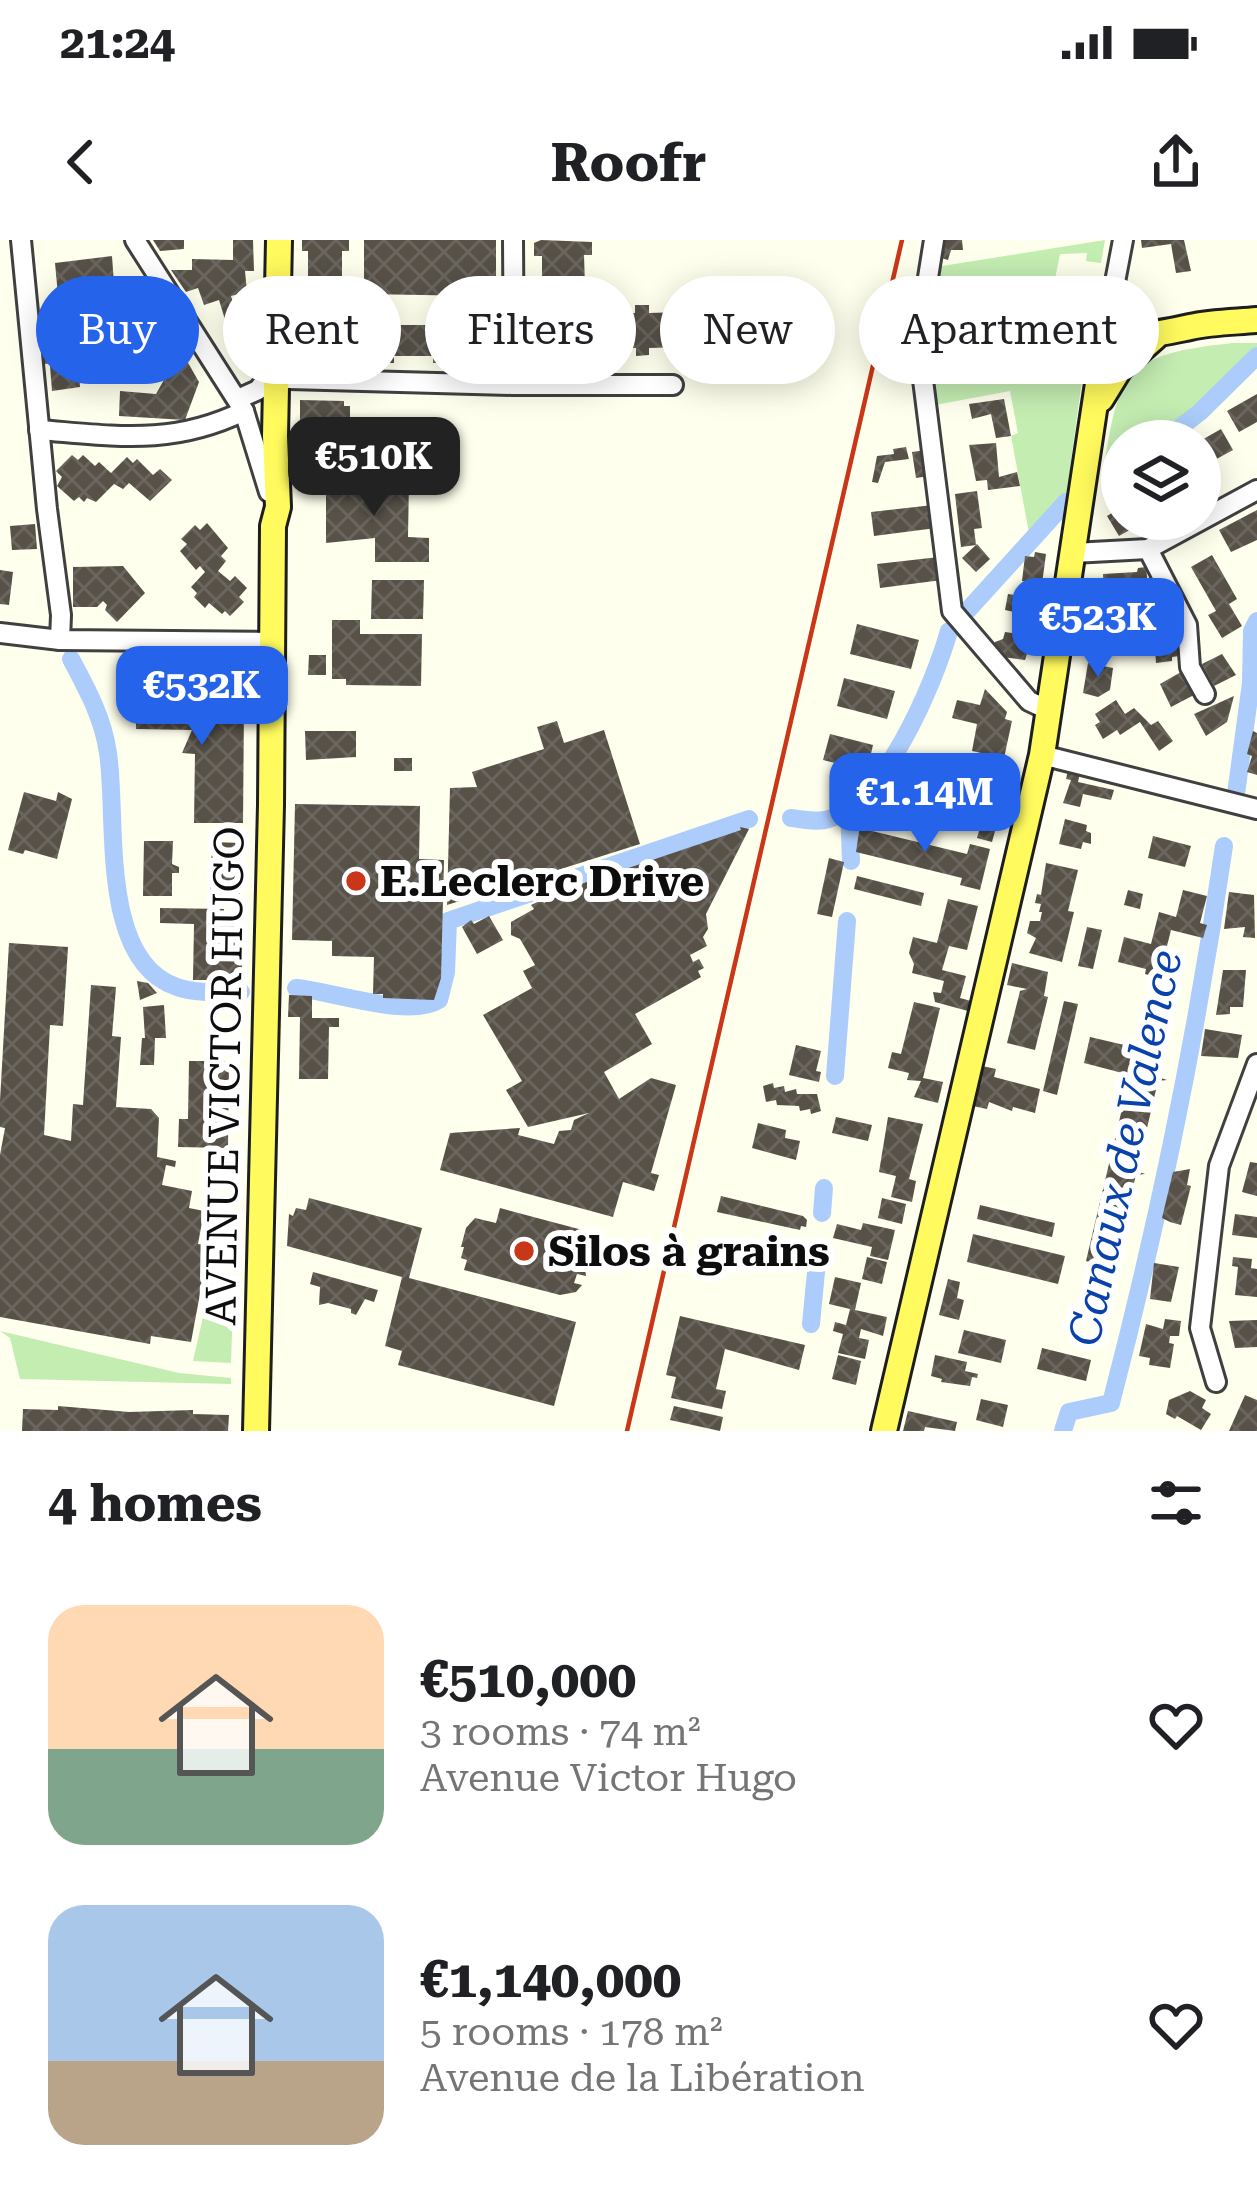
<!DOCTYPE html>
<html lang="en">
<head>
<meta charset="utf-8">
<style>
  :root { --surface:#fff; --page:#f6f6f6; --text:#202124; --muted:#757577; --accent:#2563eb }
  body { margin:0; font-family:"Roboto Serif",serif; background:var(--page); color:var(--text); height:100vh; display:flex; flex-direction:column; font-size:45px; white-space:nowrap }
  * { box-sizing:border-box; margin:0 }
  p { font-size:39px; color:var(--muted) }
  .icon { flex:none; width:66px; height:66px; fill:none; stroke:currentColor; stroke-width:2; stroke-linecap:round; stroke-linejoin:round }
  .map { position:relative; height:1191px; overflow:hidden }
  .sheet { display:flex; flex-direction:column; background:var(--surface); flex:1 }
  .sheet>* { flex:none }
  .guide { position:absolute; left:36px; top:36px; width:1185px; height:108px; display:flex; gap:24px }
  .controls { position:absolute; left:1101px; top:180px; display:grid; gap:24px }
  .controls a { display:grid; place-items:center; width:120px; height:120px; border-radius:50%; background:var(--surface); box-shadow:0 6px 30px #0003; font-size:60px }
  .price { position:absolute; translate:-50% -102px; padding:0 27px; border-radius:24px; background:var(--accent); color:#fff; font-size:39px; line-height:78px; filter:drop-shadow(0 3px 6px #0008) }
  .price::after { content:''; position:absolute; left:50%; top:72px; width:36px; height:27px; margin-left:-18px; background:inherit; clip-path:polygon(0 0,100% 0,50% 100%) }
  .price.current { background:#222; color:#fff }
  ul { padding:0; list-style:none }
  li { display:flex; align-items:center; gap:36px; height:300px; padding:0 48px }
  li span { display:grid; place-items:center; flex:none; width:336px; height:240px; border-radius:36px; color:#555 }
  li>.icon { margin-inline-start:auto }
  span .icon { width:144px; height:144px; fill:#fffc; stroke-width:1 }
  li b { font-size:51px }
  h2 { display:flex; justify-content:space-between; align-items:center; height:144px; padding:0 48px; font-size:51px }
  .chip { padding:0 42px; border-radius:54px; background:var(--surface); box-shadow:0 6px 30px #0003; font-size:42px; line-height:108px }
  .chip.current { background:var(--accent); color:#fff }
  .status { display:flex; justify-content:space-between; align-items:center; height:84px; padding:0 60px; background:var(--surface); direction:ltr }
  .status svg { height:33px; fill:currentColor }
  header { display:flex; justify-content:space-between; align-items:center; height:156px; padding:0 48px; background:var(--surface); font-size:54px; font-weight:700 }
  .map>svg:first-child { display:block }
  .grass { fill:#c4edb2 }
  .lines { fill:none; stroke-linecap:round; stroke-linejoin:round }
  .canal { stroke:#accdfc; stroke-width:18 }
  .building { fill:url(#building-cross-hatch) }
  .minor-casing { stroke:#404040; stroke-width:24 }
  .major-casing { stroke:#1e1e1e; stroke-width:30 }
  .minor { stroke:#fff; stroke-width:18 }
  .major { stroke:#fffa5d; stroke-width:24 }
  .rail { stroke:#ca3618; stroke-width:4.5 }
  .poi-dot { fill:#ca3618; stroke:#fff; stroke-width:4.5 }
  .labels { text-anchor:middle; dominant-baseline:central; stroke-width:12; stroke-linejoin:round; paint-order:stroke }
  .poi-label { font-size:42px; font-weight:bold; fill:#0d0d0d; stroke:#fff; text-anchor:start }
  .street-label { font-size:42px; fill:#0d0d0d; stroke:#fff }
  .water-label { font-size:45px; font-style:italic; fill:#0a42ab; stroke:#fff }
</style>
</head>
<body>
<div class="status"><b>21:24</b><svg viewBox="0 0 49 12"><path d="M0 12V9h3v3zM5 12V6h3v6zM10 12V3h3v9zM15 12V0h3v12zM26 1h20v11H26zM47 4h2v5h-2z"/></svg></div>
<header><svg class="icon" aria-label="back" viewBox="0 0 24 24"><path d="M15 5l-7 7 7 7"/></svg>Roofr<svg class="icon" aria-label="share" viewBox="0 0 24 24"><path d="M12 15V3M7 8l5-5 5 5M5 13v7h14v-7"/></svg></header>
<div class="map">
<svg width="1257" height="1191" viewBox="0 0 1257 1191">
  <defs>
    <pattern id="building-cross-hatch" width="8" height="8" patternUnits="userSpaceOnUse" patternTransform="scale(3)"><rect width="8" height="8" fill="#575148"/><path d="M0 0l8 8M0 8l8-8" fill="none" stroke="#6a655e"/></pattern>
  </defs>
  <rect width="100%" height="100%" fill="#ffffed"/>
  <g class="grass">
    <path d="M1105,0l-4,23 -15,-2 1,-8 -27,1 -15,75 29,6 5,-23 12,1 -25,185 -37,35 -18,-97 7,-3 -8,-42 -80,15 -6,-51 12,-88z"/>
    <path d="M1233,103h24v13l-78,75 -16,10h-41v26l-20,13c17,-108 18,-125 131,-137z"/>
    <path d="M234,1035l-3,88 -38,-2 19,-83z"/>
    <path d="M0,1091l179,42 52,5v6l-211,-5 -10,-41z"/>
  </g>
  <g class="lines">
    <g class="canal">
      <path d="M1163,201l37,-29 57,-56"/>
      <path d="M1111,234l11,-7"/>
      <path d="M968,370l98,-108"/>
      <path d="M71,419c16,30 32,59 37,94 10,64 -10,208 69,234 20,7 43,5 64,5"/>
      <path d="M1236,554l15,-111 1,-52 5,-10"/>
      <path d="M849,568l2,53"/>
      <path d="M791,578c11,1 27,5 38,1 55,-17 105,-135 120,-188"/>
      <path d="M296,748c36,3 113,31 143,12l7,-28 2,-51 301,-102"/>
      <path d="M835,836l12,-155"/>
      <path d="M822,973l2,-25"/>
      <path d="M811,1084l5,-52"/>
      <path d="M1063,1191l6,-19 42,-9c48,-184 86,-369 113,-557"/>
    </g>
  </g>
  <g class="building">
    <path d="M153,0h31v9l-24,2z"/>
    <path d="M233,0h20l1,31h-9l2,21 -16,4 16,53 -6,5 -6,-2 -16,-52 -15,5 -6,-17 -12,4 -15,-22h21v-11l41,1z"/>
    <path d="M302,0h47v11h-7v37h7v13h-7l-1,24h39l1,-7h13v7h39v-7h14v7h30v-11h17l5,6 -1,36h-7v8l-14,-1 -1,-7h-29v7h-14v-7h-39v7h-14l1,-8 -37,1v7h-36l-1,-7h-6v-17h7v-38l-6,1v-14h6v-37h-6z"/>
    <path d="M364,0h132v45l-15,4 -1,7 -116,-2z"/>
    <path d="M541,0l51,2v13h-8l1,31h7l1,14h-8v32h8v14h-7v8l-43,1v-8h-8v-14h8l-1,-33h-7l-1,-13h8v-31h-8v-13z"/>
    <path d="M942,0h20l1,10h-12l-3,10 -10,-3z"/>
    <path d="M1141,0h43l7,31 -15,2 -5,-29 -29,4z"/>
    <path d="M112,16l3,42 -15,1 1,17 -41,1 -5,-54z"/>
    <path d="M635,65h14v8l33,-1v-7h13l1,7h7l1,35h-8v8h-14v-8l-33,1v7l-13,1v-8h-9l-1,-35h9z"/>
    <path d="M121,88l3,29 -80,7 -2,-27z"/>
    <path d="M183,114l16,28 -14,38 -66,-4 1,-25 36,3 9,-16 -6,-8z"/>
    <path d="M78,123l2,24 -28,4 -2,-25z"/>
    <path d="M1257,154v28l-18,10 -12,-21z"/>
    <path d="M1004,159l7,37 -15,2 -5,-24 -19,5 -3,-15z"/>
    <path d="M300,160l44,1v5h6v15h-20l-1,43h-29z"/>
    <path d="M1221,189l12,21 -33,18v-27z"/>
    <path d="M996,203l3,34 18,-5 3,14 -32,4 -1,-10 -11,1 -7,-36z"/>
    <path d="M906,207l3,12 -24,3 -7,21 -6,-1 5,-26 17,-2 -1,-5z"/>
    <path d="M926,210l3,26 -13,2 -4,-26z"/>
    <path d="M72,215l6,5 5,-5 12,11 4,-4 12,11 16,-16 6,6 4,-4 16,16 7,-6 12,11 -22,21 -21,-18 -6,6 -9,-5 -18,18 -9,-4 -3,4 -5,-5 -5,4 -17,-15 5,-9 -6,-6z"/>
    <path d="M326,241h83l-1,56 21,1v24h-54v-24l-49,5z"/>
    <path d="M977,251l5,37 -8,1 2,16 -15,2 -6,-53z"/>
    <path d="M933,265l3,23 -62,8 -3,-24z"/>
    <path d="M1122,267v12h27l-30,17 -12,-20z"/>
    <path d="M1257,270v30l-26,12 -12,-22z"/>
    <path d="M207,283l21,25 -7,8 5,5 -8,10 12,10 5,-5 12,12 -8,9 5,5 -14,14 -5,-5 -3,3 -13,-11 -4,5 -11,-11 3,-4 -6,-6 14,-15 -5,-6 -4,4 -16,-19 7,-7 -6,-5 14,-14 5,5z"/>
    <path d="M35,284l2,25 -25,1 -2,-24z"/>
    <path d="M977,304l13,15 -14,13 -14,-14z"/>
    <path d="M1035,312l11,2 -4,30 -20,-3 3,-25 9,1z"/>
    <path d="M1212,315l25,44 -8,5 13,22 -20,12 -14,-23 8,-4 -25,-44z"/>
    <path d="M939,317l3,23 -62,8 -3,-24z"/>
    <path d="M123,326l22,27 -28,29 -12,-12 2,-5 -4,-4 -6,6h-24v-40z"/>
    <path d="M1146,327l2,19 -8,1 2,15 20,-5 1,19 -7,1 1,15 20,-5 2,29 -7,1v4l-16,2 -1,-14 -28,2 -1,-17 14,-1 -1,-15 -27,2 -1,-16 14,-1 -2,-14 -19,2 -1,-17 34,-2 1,-4z"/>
    <path d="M0,330l13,2 -4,33 -9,-1z"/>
    <path d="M372,340h52l-1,39h-52z"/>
    <path d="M1008,354l27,4 -3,21 -19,-2 1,-5 -9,-2z"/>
    <path d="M332,380h28v14h62l-1,52 -75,-1v-6h-14z"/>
    <path d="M857,384l62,16 -8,29 -61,-15z"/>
    <path d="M1005,392l28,4 -8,24 -23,-3v-6l-8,-1 1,-8 8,-3z"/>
    <path d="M1222,414l14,21 -22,11 -12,-22z"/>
    <path d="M309,415h17v20h-18z"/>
    <path d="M1088,423l25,5 -3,22 -12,7 -15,-4z"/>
    <path d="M1181,432l13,23 -23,12 -11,-23z"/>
    <path d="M844,438l51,13 -8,28 -50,-13z"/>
    <path d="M196,448h16l2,6 -19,32h15l34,-21 -1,118h-49l1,-69 -13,-1 10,-23 -56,-1v-39z"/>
    <path d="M985,449l22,23 -2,7 7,2 -8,37 -32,-7 5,-27 -25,-6 5,-18 23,5z"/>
    <path d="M1234,456l-7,26 -21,14 -12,-22z"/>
    <path d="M1116,460l9,14 9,-6 17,17 7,-4 15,20 -14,10 -19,-29 -20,13 -3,-5 -14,9 -8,-14 5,-3 -5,-8z"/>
    <path d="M557,481l7,22 40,-13 36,114 -193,61 3,-117 27,-1 -5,-15 72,-23 -7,-22z"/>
    <path d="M305,491h51v26l-50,3z"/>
    <path d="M1253,491l4,2v42l-10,-3 5,-16 -5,-2z"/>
    <path d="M830,494l43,11 -6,26 -44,-11z"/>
    <rect x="394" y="518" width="18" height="13"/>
    <path d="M896,524l110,27 -14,51 -15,-4 2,-7 -22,-6 4,-17 -58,-14 -2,12 -9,-2 -2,5 -17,-6 9,-14 4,1z"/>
    <path d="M1068,530l12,3 -2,9 36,8 -3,10 -28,-6 -3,13 -17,-4 8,-23 -5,-1z"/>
    <path d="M24,552l32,9 2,-9 14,7 -15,60 -32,-9 -2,4 -15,-4z"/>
    <path d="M295,564l125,2 -1,53 25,1 -3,118 -7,22 -51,-2v-4h-10l1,-37 -42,-1v-15l-40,-1z"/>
    <path d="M861,578l13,3 -2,10 95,23 3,-10 20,5 -10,41 -20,-5 2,-7 -106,-26z"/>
    <path d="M1065,579l22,6 -1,6 5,2v11l-8,-2 -2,7 -22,-5z"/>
    <path d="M740,587l9,2 -43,85 2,15 -5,8 4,9 -17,9 3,7 6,-3 5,9 -6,3 3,6 -66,37 17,30 -48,28 15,27 32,-21 25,7 -25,88 8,2 -5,16 -31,-9 -10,35 -173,-47 10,-37 70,-5 -2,7 36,9 5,-13 12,-1 3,-10 15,-7 -61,14 -22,-37 16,-9 -39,-66 49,-27 -9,-17 12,-6 -15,-26 -9,-4v-13l23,-13 -3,-4 11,-5 2,3 34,-18 163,-55z"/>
    <path d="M1153,596l38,10 -6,21 -37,-9z"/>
    <path d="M144,601h29l-1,23 7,3v6h-7v23h-29z"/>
    <path d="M212,602l29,1v23l5,8h-6v24l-30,-1z"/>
    <path d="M829,618l15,4 -12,55 -15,-3z"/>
    <path d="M1046,623l32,7 -10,41 6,1 -12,50 -33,-9 7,-15 -9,-5 3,-12h10l2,-9h-3l2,-8 -6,-1 2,-9 4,1z"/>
    <path d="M857,636l67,17 -3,13 -67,-17z"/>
    <path d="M1128,650l15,4 -3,15 -16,-4z"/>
    <path d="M1183,650l24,6 -7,27 7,2 -4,13 -32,-8 -12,48 -14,-4 1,-5 -28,-7 6,-25 27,7 8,-32 17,5z"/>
    <path d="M1229,652l25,3 1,43 -12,-1 2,-10 -21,2z"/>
    <path d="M948,659l30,7 -11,44 -18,-4 -7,24 24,6 -6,22 11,3 -3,10 -33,-9 -2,-10 8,1 3,-12 -32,-8 2,-9 -5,-11 4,-16 24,6z"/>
    <path d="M160,668l64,1v15l21,1 -4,56 -25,9 1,-10h-24l1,-56 -34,-1z"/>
    <path d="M489,676l14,24 -26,14 -15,-27 9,-7 3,4z"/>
    <path d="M1087,687l15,3 -9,39 -15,-3z"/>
    <path d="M9,703l59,4 -5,79 -13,-1 -6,110 27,6 2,-37 10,1 8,-120 25,2 -4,49 9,1 -5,70 35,2 8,9 -2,39 19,4 -1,6 -9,-2 -4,20 30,6 -3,17 15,3 -6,33 11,2 -18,96 -40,-6 -1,8 -150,-27v-162l5,-27 -5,-1v-26z"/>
    <path d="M1012,723l36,9 -4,24 4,1 -13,53 -28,-7 13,-52 7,-2 -20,-4z"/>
    <path d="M1223,730h23l-3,37h-13v7l-14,1z"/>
    <path d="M137,741l11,2 9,10 -17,7z"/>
    <path d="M289,755l23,1v22h27v9h-10l-1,52h-29l1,-62h-12z"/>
    <path d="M1064,761l14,3 -21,91 -14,-4z"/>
    <path d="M914,762l26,6 -17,70 20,4 -5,21 -24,-6 7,-16 -14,-1 2,-7 -21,-5 4,-16 9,2z"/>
    <path d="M164,765l2,33h-11l-1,27h-14l2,-27h3l-2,-31z"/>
    <path d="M1205,789l37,6 -4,23 -37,-2z"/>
    <path d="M1090,797l73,17 -5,23 9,3 -9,1 -21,90 8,3 -9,1 -23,93 -27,-7 44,-186 -46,-12z"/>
    <path d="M796,805l25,6 -5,20 5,1 -2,10 -30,-7z"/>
    <path d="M189,821h40l-1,87 -50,-1 1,-28h9z"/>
    <path d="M982,826l14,3 -2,8 46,12 -5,24 -22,-6 -1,4 -23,-9 -2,7 -14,-3z"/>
    <path d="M773,843l1,5 10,-2 1,6 11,-3 1,5h20l4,17 -10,3 -1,-5 -10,2 -1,-5 -22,-1 -1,-5 -10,2 -3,-16z"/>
    <path d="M836,877l36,8 -4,16 -36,-8z"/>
    <path d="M888,877l35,7 -14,55 7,2 -4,21 -21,-5 5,-21 -17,-4z"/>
    <path d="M758,883l28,7 -1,8 15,3 -4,19 -44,-12z"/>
    <path d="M1250,922l7,1v33l-15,-4z"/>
    <path d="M1190,929l-3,16 4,1 -10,39 -11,-3 -8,-4 11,-46z"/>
    <path d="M721,956l82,20 4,4 -1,7 -5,-1 -1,4 -83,-18z"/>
    <path d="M309,958l113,30 -13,50 167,44 -22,84 -156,-41 4,-14 -17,-5 17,-69 -115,-31 2,-32 4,2 3,-8 10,2z"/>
    <path d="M882,958l24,6 -4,20 -24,-6z"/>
    <path d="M980,965l75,18 -3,14 -75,-18z"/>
    <path d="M500,968l90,24 -7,25 -11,-3 -2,9 15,5 1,8 -9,-2 -3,9 8,2 -6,7 -16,3 -96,-25 3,-10 -6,-2 3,-11h-3l5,-19 9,-10 21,5z"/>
    <path d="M1235,974l22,3v21l-25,-3z"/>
    <path d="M863,983l32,7 -7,30 -18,-4 2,-9 -39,-9 4,-14 24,6z"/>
    <path d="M973,994l92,22 -7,28 -91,-22z"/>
    <path d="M867,1017l20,5 -5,22 -20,-5z"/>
    <path d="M1233,1017l19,2 -1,9 6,1v28l-22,-2 3,-28 -6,-1z"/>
    <path d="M1154,1023l25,4 -8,35 -21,-3z"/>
    <path d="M313,1032l65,18 -4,12 -9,-3 -9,16 -5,-2v-4l-23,-6 -9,2 1,-18 -10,-3z"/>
    <path d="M835,1037l26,6 -6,27 32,7 -4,19 -22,-7 -2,9 10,2 -4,19 -27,-6 5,-19 -10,-3 2,-9 11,3 4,-16 -21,-5z"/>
    <path d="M948,1039l12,3 -3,16 7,2 -5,20 -20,-5z"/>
    <path d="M680,1076l125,29 -6,25 -74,-21 -9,40 10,2 -4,18 -51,-11 5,-21 -10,-2z"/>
    <path d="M1165,1079l16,2 -2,15h-9l-1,7 5,1 -4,24 -21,-3 1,-7 -11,-2 7,-32 17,5z"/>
    <path d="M1257,1080v27l-22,1 -6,-27z"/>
    <path d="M964,1090l42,10 -5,23 -43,-10z"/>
    <path d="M1042,1108l49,12 -5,21 -49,-12z"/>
    <path d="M838,1115l23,6 -5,24 -24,-6z"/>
    <path d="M935,1115l32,7 -2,9 13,3 -1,4 -5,-1 -2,9 -29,-4 1,-3 -11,-3z"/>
    <path d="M1190,1151l16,9 -4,8 9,6 -10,16 -24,-14 -2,3 -9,-5 3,-14z"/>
    <path d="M1245,1155l12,5v31h-28z"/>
    <path d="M981,1159l27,6 -5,22 -27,-7z"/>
    <path d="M58,1166l71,6 64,-2v4l36,1 -1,16h-206l1,-22 35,1z"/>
    <path d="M674,1166l49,11 -3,14 -50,-11z"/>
    <path d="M908,1171l49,11 -2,9 -30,-4 -1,4h-21z"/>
  </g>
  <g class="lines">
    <g class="minor-casing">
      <g id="minor">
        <path d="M21,0l26,269 14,106 -1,25"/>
        <path d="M135,0l109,171 25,81"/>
        <path d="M513,0l1,145h159"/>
        <path d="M934,0l-16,100 34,271 77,90 21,10"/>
        <path d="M1107,84l16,-84"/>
        <path d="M289,139l225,6"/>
        <path d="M238,159l20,-9 17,-22"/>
        <path d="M39,190c77,6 133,16 205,-19"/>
        <path d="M1148,309l39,76 3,42 15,27"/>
        <path d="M1073,313l75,-4 109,-59"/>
        <path d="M0,393l60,7 212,2"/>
        <path d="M1042,515l215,54"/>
        <path d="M1216,1142l-16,-54 19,-162 38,-102"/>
      </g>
    </g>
    <g class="major-casing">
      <g id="major">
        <path d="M1107,84c32,16 50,10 83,3 22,-5 45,-5 67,-7"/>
        <path d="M1101,159l19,-31 35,-31"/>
        <path d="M256,1191l15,-626 2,-279 5,-19 -3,-71 4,-196"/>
        <path d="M884,1191l158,-676 65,-431"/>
      </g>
    </g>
    <use href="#minor" class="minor"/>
    <use href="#major" class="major"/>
    <path class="rail" d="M627,1191l275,-1191"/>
  </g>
  <g class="poi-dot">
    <circle cx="356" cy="641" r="12"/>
    <circle cx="524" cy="1011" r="12"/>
  </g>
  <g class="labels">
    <g class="poi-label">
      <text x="380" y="641">E.Leclerc Drive</text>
      <text x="548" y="1011">Silos à grains</text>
    </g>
    <g class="street-label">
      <text transform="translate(225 836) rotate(-89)">AVENUE VICTOR HUGO</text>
    </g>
    <g class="water-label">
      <text transform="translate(1125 908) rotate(-78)">Canaux de Valence</text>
    </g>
  </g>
</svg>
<div class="controls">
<a><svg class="icon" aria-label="layers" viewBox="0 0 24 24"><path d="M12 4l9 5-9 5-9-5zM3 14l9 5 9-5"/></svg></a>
</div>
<b class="price current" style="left:374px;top:279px">€510K</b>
<b class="price" style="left:1098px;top:440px">€523K</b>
<b class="price" style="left:202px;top:508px">€532K</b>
<b class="price" style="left:925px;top:615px">€1.14M</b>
<div class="guide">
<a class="chip current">Buy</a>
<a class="chip">Rent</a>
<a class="chip">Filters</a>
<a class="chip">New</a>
<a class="chip">Apartment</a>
</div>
</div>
<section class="sheet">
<h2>4 homes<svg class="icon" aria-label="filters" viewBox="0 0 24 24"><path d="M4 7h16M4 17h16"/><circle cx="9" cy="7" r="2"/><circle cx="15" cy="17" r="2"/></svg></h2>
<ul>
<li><span style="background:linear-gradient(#ffd9b3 60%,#7fa58c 0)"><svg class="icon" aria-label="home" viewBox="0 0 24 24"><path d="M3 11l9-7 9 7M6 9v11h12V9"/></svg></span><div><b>€510,000</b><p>3 rooms · 74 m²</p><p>Avenue Victor Hugo</p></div><svg class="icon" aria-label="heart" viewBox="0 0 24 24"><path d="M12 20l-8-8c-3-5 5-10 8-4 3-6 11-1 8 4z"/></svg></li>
<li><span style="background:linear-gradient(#a9c7e8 65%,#b9a48a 0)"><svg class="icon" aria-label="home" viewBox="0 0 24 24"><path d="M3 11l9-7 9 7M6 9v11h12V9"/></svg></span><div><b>€1,140,000</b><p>5 rooms · 178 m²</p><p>Avenue de la Libération</p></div><svg class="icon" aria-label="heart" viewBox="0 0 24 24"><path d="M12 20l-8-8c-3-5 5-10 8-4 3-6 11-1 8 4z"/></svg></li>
</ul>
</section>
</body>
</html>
